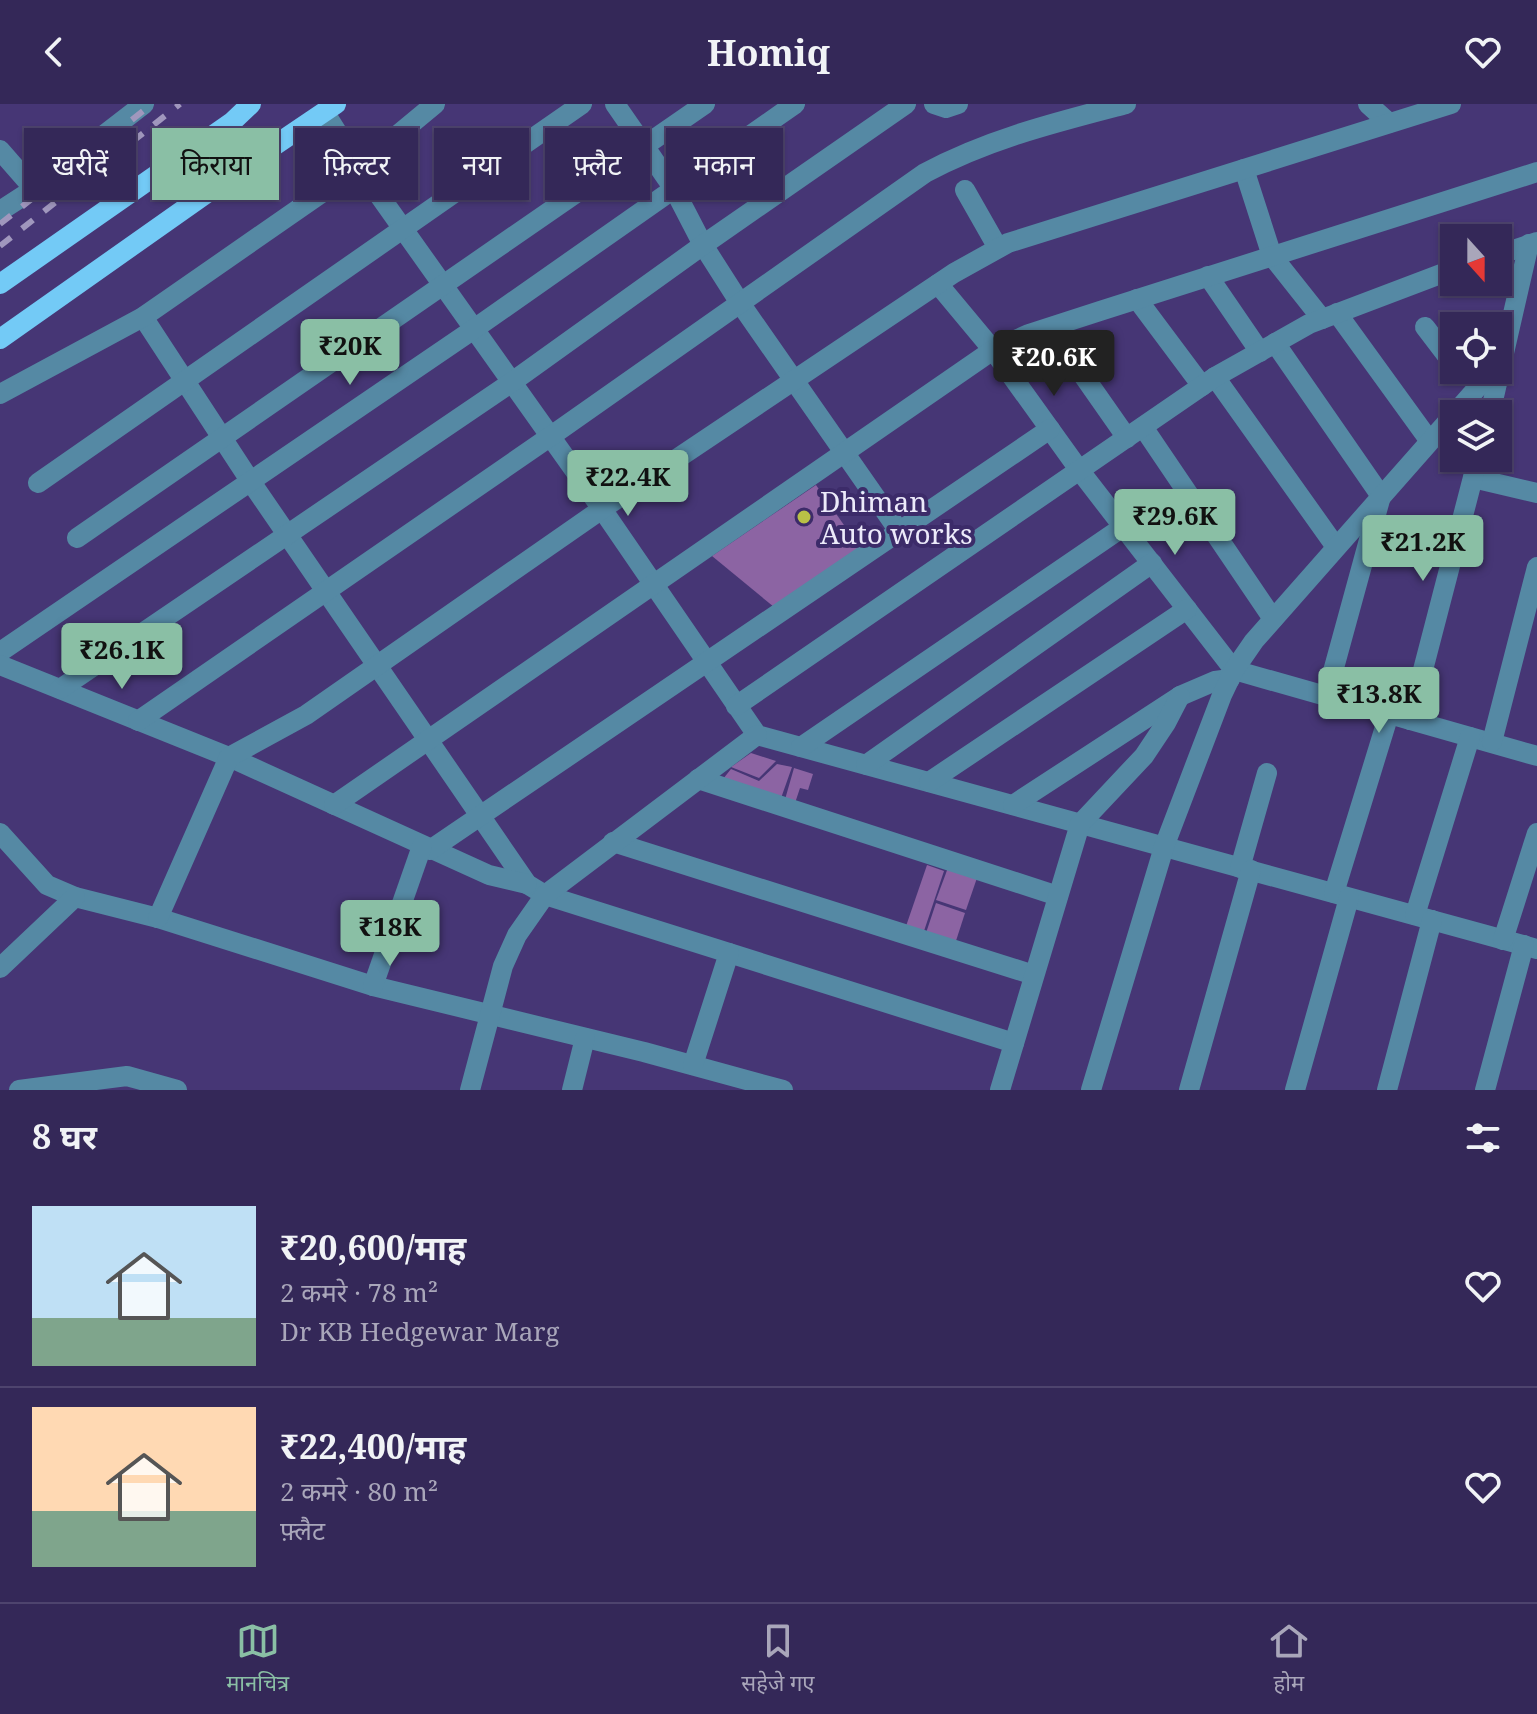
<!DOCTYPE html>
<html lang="hi">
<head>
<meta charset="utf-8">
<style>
  :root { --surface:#342858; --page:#3c305e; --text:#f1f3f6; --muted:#a9a6ba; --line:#4e446e; --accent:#8abfa5 }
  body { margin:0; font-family:"Noto Serif","Noto Sans Devanagari",serif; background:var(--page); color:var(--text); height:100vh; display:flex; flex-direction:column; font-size:30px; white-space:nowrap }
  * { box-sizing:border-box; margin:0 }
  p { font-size:26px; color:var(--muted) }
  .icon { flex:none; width:44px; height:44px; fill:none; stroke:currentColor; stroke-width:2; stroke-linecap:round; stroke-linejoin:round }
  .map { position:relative; height:986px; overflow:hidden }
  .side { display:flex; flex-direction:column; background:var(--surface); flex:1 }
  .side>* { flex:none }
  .banner { position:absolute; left:24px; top:24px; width:800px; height:72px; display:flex; gap:16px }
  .needle { width:52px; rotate:159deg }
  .tools { position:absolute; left:1440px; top:120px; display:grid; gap:16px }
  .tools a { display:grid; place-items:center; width:72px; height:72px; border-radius:0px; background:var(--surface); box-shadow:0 2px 6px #0004,0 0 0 2px var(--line); font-size:40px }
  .price { position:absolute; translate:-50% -68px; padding:0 18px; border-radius:8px; background:var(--accent); color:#111; font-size:26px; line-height:52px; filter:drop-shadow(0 2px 4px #0008) }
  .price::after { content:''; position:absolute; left:50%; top:48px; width:24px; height:18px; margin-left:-12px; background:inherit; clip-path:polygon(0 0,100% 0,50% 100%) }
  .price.on { background:#222; color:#fff }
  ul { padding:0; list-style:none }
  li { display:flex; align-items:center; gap:24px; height:200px; padding:0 32px }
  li+li { border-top:2px solid var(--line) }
  li span { display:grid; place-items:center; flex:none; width:224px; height:160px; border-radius:0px; color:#555 }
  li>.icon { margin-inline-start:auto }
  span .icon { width:96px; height:96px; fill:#fffc; stroke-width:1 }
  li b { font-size:34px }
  h2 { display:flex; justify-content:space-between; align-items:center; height:96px; padding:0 32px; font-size:34px }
  .pill { padding:0 28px; border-radius:0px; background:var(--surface); box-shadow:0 2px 6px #0004,0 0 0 2px var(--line); font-size:28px; line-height:72px }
  .pill.on { background:var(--accent); color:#111 }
  header { display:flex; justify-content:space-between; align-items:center; height:104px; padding:0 32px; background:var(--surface); font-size:36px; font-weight:700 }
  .menu { display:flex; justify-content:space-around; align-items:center; height:112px; border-top:2px solid var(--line); background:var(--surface); font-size:22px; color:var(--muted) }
  .menu a { display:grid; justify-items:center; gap:4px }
  .menu .on { color:var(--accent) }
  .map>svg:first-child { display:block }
  .building { fill:#8c64a3 }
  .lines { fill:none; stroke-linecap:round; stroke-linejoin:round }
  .minor { stroke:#5589a4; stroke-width:20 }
  .major { stroke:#73caf6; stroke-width:20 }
  .rail { stroke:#a097bd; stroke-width:6; stroke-dasharray:14 14; stroke-linecap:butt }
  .poi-dot { fill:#b9c046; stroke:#3c2b69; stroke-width:3 }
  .labels { text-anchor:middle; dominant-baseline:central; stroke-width:8; stroke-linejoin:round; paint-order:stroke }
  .poi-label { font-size:28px; fill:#eceafa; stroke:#3c2b69; text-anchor:start }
</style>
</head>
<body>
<header><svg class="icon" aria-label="back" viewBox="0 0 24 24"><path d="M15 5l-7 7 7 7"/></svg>Homiq<svg class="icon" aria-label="heart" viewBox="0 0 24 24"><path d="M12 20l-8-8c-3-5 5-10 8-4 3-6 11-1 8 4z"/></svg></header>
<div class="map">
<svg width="1537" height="986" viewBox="0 0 1537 986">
  <rect width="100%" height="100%" fill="#463675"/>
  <g class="building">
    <path d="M816,381l44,63 -86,59 -62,-51z"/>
    <path d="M751,649l25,8 -17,17 -28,-11z"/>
    <path d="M777,660l15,3 -12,34 -57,-22 8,-10 28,12z"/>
    <path d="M794,664l19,6 -5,16 -8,-2 -6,18 -10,-3z"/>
    <path d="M927,761l17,6 -22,66 -18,-5z"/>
    <path d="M949,761l29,10 -12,35 -30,-10z"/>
    <path d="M936,799l29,10 -11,34 -29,-11z"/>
  </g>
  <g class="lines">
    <g class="minor">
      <path d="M615,0l59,85 29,56 37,58 159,228"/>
      <path d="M934,0l12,4 12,-4"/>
      <path d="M1368,0l21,19"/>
      <path d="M325,9l34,54 243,342 155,226 780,214"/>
      <path d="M0,46l34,39"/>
      <path d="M1244,65l28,87 50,63"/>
      <path d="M965,86l33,58"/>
      <path d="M0,107l34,-22 110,-85"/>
      <path d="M1498,151l39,-13"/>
      <path d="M1208,172l52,76"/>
      <path d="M938,180l55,66 87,121 154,199 303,86"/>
      <path d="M1137,195l65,87"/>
      <path d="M1337,209l92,127"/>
      <path d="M143,213l108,165 276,402 18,11 469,148"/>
      <path d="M1425,223l29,38"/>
      <path d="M1050,224l77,110"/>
      <path d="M1275,239l106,153 -55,201"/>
      <path d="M1215,273l121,170"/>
      <path d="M0,290l143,-77 216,-150 76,-63"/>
      <path d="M1490,310l39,-170"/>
      <path d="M1143,323l130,192"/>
      <path d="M1473,374l64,15"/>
      <path d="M38,379l544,-379"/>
      <path d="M77,434l628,-434"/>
      <path d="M0,548l474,-323 321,-225"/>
      <path d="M0,561l229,92 260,118 38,9"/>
      <path d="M60,585l452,-307 191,-137 203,-141"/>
      <path d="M736,602l479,-329 94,-53 145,-55"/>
      <path d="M1410,616l68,-262"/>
      <path d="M138,617l413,-285 374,-263c63,-34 132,-51 201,-69"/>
      <path d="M1492,638l45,-175"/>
      <path d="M801,643l322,-220"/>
      <path d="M866,661l286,-202"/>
      <path d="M698,675l360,117"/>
      <path d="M929,678l258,-173"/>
      <path d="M334,701l659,-455 36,-16 71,-23 437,-139"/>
      <path d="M1013,701l167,-109 35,-15 15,-2"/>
      <path d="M0,729l47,52 28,12 83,21 215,68 271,66 139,38"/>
      <path d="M613,738l421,133"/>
      <path d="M430,746l620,-421"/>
      <path d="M1240,764l27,-95"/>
      <path d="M1334,789l55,-179"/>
      <path d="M1415,811l55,-178"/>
      <path d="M158,814l71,-161 77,-42 296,-206 352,-236 54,-30 443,-139"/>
      <path d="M1503,836l34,-107"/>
      <path d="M0,864l75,-71"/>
      <path d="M373,882l49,-140"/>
      <path d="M693,961l36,-112"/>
      <path d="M19,986l108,-14 50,14"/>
      <path d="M470,986l33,-124 14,-31 28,-40 212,-160"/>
      <path d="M572,986l13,-52"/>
      <path d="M1000,986l80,-266 64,-68 22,-33 14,-27"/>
      <path d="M1091,986l73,-243 58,-152 12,-25 20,-29 239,-271"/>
      <path d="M1189,986l62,-220"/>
      <path d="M1295,986l54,-192"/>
      <path d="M1387,986l45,-170"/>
      <path d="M1485,986l39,-145"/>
    </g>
    <g class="major">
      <path d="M0,180l232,-162 19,-18"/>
      <path d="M0,235l268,-189 68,-46"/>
    </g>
    <g class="rail">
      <path d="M0,120l152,-120"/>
      <path d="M0,142l180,-142"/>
    </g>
  </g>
  <circle class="poi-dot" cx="804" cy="413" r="8"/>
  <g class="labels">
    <g class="poi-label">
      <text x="820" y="397">Dhiman<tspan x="820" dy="32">Auto works</tspan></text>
    </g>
  </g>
</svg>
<div class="tools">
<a><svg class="needle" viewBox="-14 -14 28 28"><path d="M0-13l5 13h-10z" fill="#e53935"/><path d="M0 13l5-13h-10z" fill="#a9a6ba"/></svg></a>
<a><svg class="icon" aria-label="locate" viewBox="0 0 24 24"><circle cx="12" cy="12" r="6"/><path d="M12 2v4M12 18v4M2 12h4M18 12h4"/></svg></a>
<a><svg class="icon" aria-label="layers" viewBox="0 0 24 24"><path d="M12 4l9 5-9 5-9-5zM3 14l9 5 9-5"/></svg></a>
</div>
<b class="price" style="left:350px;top:283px">₹20K</b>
<b class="price on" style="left:1054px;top:294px">₹20.6K</b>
<b class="price" style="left:628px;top:414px">₹22.4K</b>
<b class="price" style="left:1175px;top:453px">₹29.6K</b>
<b class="price" style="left:1423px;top:479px">₹21.2K</b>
<b class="price" style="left:122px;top:587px">₹26.1K</b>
<b class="price" style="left:1379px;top:631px">₹13.8K</b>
<b class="price" style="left:390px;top:864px">₹18K</b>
<div class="banner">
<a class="pill">खरीदें</a>
<a class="pill on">किराया</a>
<a class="pill">फ़िल्टर</a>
<a class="pill">नया</a>
<a class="pill">फ़्लैट</a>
<a class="pill">मकान</a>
</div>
</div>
<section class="side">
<h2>8 घर<svg class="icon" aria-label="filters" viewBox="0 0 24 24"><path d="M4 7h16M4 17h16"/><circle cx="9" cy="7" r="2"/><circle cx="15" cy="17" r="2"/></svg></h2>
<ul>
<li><span style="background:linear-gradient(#bfe0f5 70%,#7fa58c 0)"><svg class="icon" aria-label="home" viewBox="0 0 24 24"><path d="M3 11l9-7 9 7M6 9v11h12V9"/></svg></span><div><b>₹20,600/माह</b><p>2 कमरे · 78 m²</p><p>Dr KB Hedgewar Marg</p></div><svg class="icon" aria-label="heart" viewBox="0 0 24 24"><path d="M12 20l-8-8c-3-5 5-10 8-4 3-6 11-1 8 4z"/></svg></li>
<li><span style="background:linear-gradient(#ffd9b3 65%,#7fa58c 0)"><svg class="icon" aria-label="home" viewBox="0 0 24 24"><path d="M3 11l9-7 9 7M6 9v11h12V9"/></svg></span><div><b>₹22,400/माह</b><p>2 कमरे · 80 m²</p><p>फ़्लैट</p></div><svg class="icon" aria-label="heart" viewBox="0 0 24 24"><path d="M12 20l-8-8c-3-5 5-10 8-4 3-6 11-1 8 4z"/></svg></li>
</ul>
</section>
<nav class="menu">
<a class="on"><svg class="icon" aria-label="map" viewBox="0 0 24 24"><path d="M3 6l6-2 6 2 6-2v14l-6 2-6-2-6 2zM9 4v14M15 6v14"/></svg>मानचित्र</a>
<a><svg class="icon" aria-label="saved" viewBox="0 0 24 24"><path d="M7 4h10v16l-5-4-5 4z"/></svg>सहेजे गए</a>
<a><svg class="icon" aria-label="home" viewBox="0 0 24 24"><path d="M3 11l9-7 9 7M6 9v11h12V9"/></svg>होम</a>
</nav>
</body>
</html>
